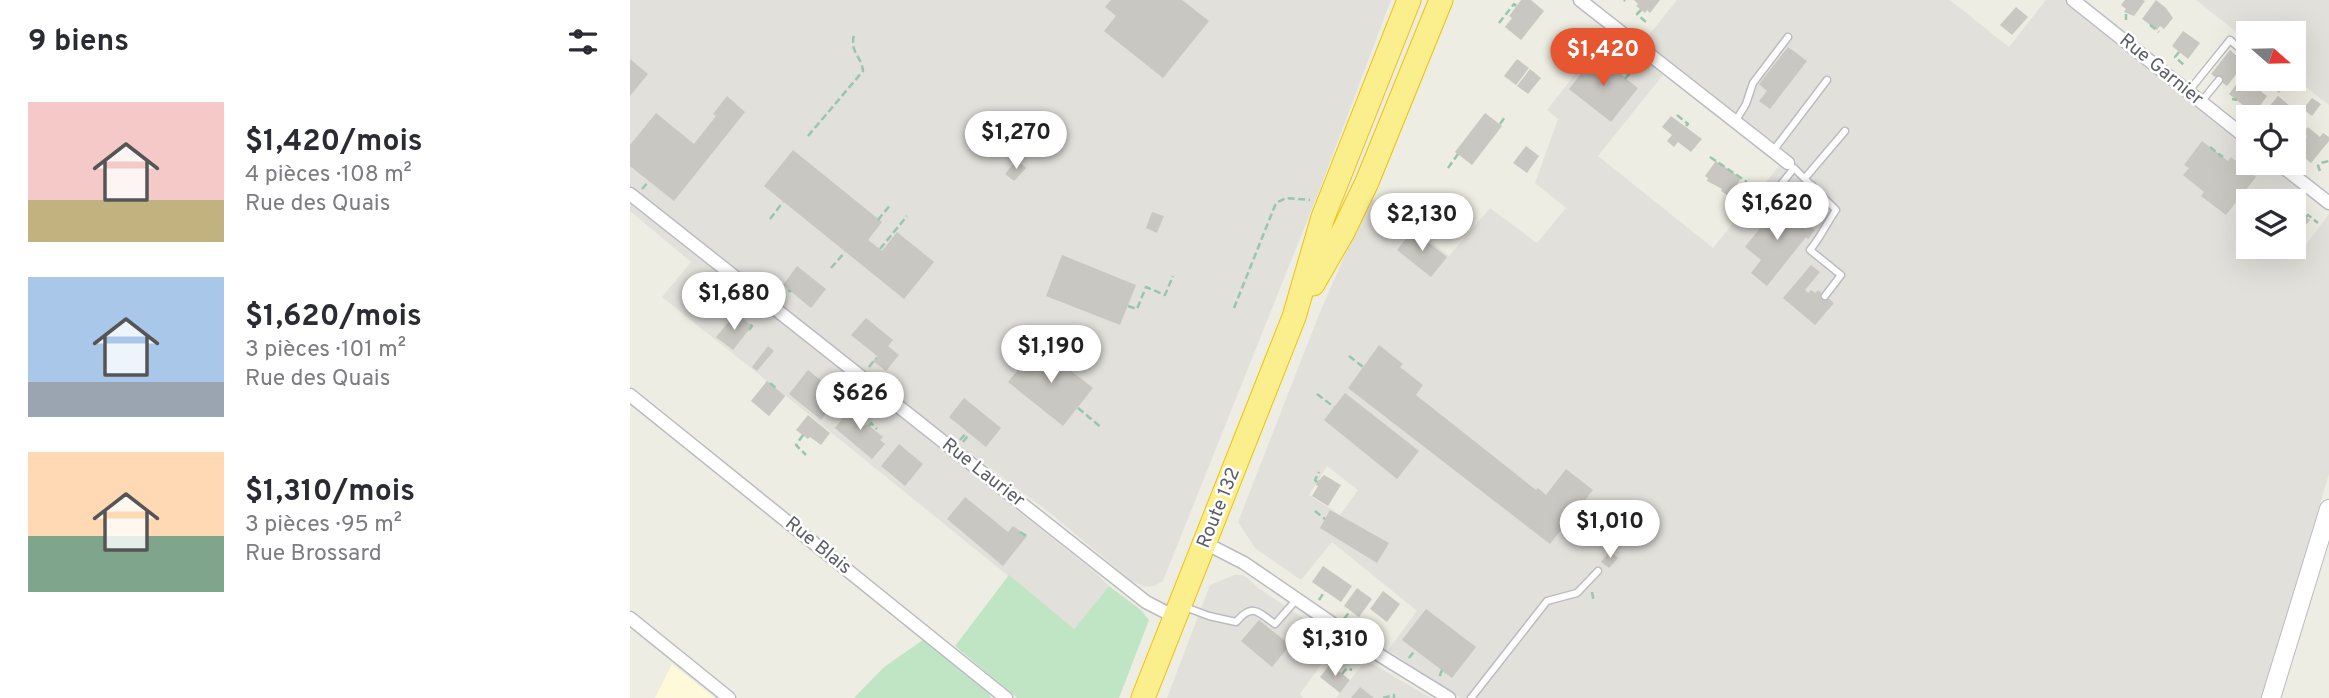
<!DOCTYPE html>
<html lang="fr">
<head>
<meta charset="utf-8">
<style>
  :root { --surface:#fff; --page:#f7f7f7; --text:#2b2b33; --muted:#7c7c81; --accent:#e65731 }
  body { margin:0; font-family:Overpass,sans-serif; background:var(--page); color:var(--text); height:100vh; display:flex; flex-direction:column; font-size:26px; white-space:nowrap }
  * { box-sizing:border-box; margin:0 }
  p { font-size:23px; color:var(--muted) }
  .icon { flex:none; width:38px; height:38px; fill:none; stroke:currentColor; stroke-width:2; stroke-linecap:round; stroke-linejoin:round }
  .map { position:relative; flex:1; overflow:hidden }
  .drawer { display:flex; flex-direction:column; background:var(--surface); width:630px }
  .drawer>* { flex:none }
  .needle { width:46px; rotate:110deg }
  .buttons { position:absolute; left:1606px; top:21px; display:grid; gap:14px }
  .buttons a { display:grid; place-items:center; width:70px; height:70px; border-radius:0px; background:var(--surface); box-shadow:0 7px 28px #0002; font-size:35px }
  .price { position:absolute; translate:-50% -60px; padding:0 16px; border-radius:24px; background:#fff; color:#222; font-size:23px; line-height:46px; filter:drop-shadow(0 2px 4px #0008) }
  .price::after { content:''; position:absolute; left:50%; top:42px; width:21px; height:16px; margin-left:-10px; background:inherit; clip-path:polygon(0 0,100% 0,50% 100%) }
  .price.active { background:var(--accent); color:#fff }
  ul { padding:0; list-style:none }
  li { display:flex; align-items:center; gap:21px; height:175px; padding:0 28px }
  li span { display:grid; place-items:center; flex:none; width:196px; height:140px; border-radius:0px; color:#555 }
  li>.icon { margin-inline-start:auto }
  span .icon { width:84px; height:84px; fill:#fffc; stroke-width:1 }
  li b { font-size:30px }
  h2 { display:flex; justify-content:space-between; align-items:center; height:84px; padding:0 28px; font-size:30px }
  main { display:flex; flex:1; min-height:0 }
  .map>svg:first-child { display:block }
  .commercial { fill:#fdf9d9 }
  .industrial { fill:#e1e0db; fill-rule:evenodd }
  .green { fill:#c0e5c5 }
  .building { fill:#c9c7c1 }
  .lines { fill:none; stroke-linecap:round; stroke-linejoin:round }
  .lane-casing { stroke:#bbbcc2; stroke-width:9 }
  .street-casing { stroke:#bbbcc2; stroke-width:15 }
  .secondary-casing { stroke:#b9bbc1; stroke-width:20 }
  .highway-casing { stroke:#edc304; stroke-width:25 }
  .path { stroke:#99c6ac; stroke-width:2.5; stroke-dasharray:7 3.5; stroke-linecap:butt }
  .lane { stroke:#fff; stroke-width:6 }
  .street { stroke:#fff; stroke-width:12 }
  .secondary { stroke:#fff; stroke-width:18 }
  .highway { stroke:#fbee8d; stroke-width:23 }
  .labels { text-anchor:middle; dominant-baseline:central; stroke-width:5; stroke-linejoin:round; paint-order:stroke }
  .street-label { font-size:19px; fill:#5b5e64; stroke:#fff }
</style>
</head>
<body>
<main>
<section class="drawer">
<h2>9 biens<svg class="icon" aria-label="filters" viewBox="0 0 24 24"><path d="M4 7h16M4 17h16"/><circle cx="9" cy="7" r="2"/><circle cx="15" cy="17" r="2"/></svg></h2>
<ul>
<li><span style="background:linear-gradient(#f6c9c9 70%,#c2b280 0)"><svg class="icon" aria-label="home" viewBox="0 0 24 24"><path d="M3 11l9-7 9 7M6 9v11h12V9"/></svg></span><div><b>$1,420/mois</b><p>4 pièces · 108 m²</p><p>Rue des Quais</p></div></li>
<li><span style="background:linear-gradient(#a9c7e8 75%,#9aa5b1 0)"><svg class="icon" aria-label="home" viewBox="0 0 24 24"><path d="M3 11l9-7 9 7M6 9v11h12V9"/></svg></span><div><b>$1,620/mois</b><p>3 pièces · 101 m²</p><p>Rue des Quais</p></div></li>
<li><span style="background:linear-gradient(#ffd9b3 60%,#7fa58c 0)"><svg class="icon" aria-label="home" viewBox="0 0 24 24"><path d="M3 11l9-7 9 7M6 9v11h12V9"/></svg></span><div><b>$1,310/mois</b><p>3 pièces · 95 m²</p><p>Rue Brossard</p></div></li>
</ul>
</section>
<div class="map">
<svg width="1699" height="698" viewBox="0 0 1699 698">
  <rect width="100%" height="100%" fill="#eeede3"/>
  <path class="commercial" d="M42,664l43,34h-60z"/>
  <g class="industrial">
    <path d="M0,0h761l-72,191 -156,390 -9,5 -10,1 -12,-6 -81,-67 -421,-320z"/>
    <path d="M1047,0h273l59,47 37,-47h19l184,147v16h20l31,24 -11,14h-40v46h37l12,8 31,-41v260l-68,224h-801l-72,-48 29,-39 -85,-69 -31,38 -46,-32 -17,-26 80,-205 51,-118 16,4 64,53 41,-48 47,35 29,-35 -31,-25 23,-64 -11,-9 61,-78 55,43 -65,81 115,92 66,-82 9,6 8,-11 -152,-120zM697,466l31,24 -18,25 -31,-20z"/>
    <path d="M1566,0h133v105l-35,-27v-45h-45v9z"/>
    <path d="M0,202l466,371 13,13 -35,43 -288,-233 -17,20 -18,-15 16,-20 -105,-84 29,-35 -61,-51z"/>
    <path d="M604,575h8l6,3 9,9 81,54 -38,53 3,4h-136l43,-113z"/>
    <path d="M736,660l65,38h-95z"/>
  </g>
  <g class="green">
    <path d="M379,575l65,54 35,-43 32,24 8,10 -30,78h-102l-62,-52z"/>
    <path d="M293,640l65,53 3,5h-137l30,-31z"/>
  </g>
  <g class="building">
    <path d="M481,0h71l27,21 -46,57 -59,-47 12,-15 -11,-9z"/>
    <path d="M891,0h10l13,11 -23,29 -16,-13 7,-9 -3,-2z"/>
    <path d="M1004,0h26l-10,13 -3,-3 -2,3 -9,-7 2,-2z"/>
    <path d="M1495,0h18l2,1 -11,15 -10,-4 2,-3 -5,-4z"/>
    <path d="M1526,0l10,8 7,10 -9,11 -4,-3 -3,4 -15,-11z"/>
    <path d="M1386,7l12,10 -16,18 -12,-10z"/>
    <path d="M1553,31l17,12 -12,16 -16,-13z"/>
    <path d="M939,33l19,16 -10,13 -19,-16z"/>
    <path d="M1158,47l19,14 -37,48 -11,-8 8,-10 -8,-7z"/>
    <path d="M1600,50l15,13 -18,23 -16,-12z"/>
    <path d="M966,55l42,33 -27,34 -42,-33z"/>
    <path d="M0,59l18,15 -18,22z"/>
    <path d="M887,59l12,9 -13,17 -12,-9z"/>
    <path d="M900,69l11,9 -13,16 -11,-8z"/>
    <path d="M1612,77l25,19 -13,18 -25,-20z"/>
    <path d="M1645,79h11l3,2 -10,12 -9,-8z"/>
    <path d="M97,96l18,16 -71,89 -44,-35v-21l26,-32 38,31 22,-28 -3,-2z"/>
    <path d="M1648,96l18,15 -2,3 4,3h-31l-4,-3z"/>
    <path d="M1682,98l9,6 -9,12 -9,-7z"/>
    <path d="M855,113l17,13 -30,39 -17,-13z"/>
    <path d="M1041,116l31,23 -11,13 -13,-10 -4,5 -7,-6 5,-6 -10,-8z"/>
    <path d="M1678,127l12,10 3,-4 6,4v4l-18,22 -16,-13 12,-14 -4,-3z"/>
    <path d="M1572,141l26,20 3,-4 25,20 -30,38 -25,-19 3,-4 -21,-17 6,-7 -5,-3z"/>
    <path d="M896,146l13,10 -12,17 -14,-10z"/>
    <path d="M163,150l89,72 -14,18 12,9 2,2 15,-19 37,30 -30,37 -140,-113z"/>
    <path d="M387,160l9,8 -12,13 -9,-7z"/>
    <path d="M1086,161l25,17 -10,16 -3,-1 -1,2 -6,-4 1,-2 -15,-8 1,-3 -3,-2z"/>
    <path d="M1638,191l6,6 6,4h-21z"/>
    <path d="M809,197l16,13 -13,17 6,4 -7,8 -12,-9 4,-5 -10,-8z"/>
    <path d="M1150,203l35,27 -7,9 -2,-2 -39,49 -16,-13 10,-13 -16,-13z"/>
    <path d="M1664,208l16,12 -10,12 -6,-5z"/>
    <path d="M522,212l12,4 -7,17 -11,-5z"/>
    <path d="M783,230l34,27 -16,20 -34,-27z"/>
    <path d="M432,255l74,30 -16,40 -74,-29z"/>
    <path d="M1181,265l9,7 -15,18 3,3 3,-3 5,3 2,-3 16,13 -19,22 -32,-27z"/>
    <path d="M167,266l29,23 -15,19 -28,-23z"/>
    <path d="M106,313l16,13 -19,24 -17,-13z"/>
    <path d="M236,318l27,22 -5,6 11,9 -13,16 -13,-10 4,-5 -26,-21z"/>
    <path d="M408,345l55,43 -30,38 -55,-44z"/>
    <path d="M749,345l24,19 -3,3 23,18 -7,10 120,95 2,-2 8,7 20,-26 27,21 -43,54 -202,-156z"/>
    <path d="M138,346l6,5 -17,20 -5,-4z"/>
    <path d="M178,370l32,26 -19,24 -32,-26z"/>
    <path d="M137,381l18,15 -16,20 -18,-15z"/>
    <path d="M715,393l74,58 -22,28 -73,-59z"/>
    <path d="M334,398l37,30 -15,19 -37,-30z"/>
    <path d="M224,404l13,10 -7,8 5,4 2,-2 16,13 -3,3 5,4 -13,15 -37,-31z"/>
    <path d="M178,415l22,18 -9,12 -11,-8 -2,2 -12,-9z"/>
    <path d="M269,444l24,20 -18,22 -24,-20z"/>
    <path d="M694,475l17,10 -13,21 -16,-10 6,-10 -2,-1 1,-3z"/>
    <path d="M335,497l43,35 5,-6 14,10 -24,30 -56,-47z"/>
    <path d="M700,510l59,33 -12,20 -57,-35z"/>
    <path d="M980,551l8,7 -9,10 -8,-6z"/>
    <path d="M693,566l29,20 -11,16 -29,-20z"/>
    <path d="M727,588l15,11 -13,18 -15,-11z"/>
    <path d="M753,591l17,13 -13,18 -17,-13z"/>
    <path d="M796,609l50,38 -24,31 -50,-38z"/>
    <path d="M629,620l31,25 -18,22 -31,-26z"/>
    <path d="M700,664l20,16 -10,13 -20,-16z"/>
    <path d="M730,687l14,11h-23z"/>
  </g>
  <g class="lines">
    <g class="lane-casing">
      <g id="lane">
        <path d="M995,54l9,-11"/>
        <path d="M1558,92l42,-52 16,14"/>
        <path d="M1571,102l18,-22"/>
        <path d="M1105,122l11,-18 7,-21 35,-46"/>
        <path d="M1143,151l54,-71"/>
        <path d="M1175,178l40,-47"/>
        <path d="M1142,196l22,-28 42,42c-10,14 -15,27 -26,40l31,25 -16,21"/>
        <path d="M1166,205l16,-20"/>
        <path d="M555,607l24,9 27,6c16,-19 21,-11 39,2l22,-25"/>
        <path d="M841,698l76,-97 30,-8 21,-22"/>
      </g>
    </g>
    <g class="street-casing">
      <g id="street">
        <path d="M950,0l208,163"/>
        <path d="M1443,0l176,140"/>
        <path d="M1648,163l51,40"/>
        <path d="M0,194l516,408 29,15"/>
        <path d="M0,395l376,303"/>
        <path d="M575,543l39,20 124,85 81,50"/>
        <path d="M0,618l99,80"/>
      </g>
    </g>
    <g class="secondary-casing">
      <path id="secondary" d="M1641,698l58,-189"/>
    </g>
    <g class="highway-casing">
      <g id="highway">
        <path d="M683,284l30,-52 24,-50 74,-182"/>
        <path d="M513,698l151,-381 29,-100 86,-217"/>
      </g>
    </g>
    <g class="path">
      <path d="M994,0l1,1"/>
      <path d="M1011,10l-4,4 9,8"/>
      <path d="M1496,14v6"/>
      <path d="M869,23l15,-19 2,2"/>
      <path d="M1520,25l9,7"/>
      <path d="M934,34l3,2"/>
      <path d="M1549,52l-4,5 10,9"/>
      <path d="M975,63l9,-13 2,2"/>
      <path d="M995,79l10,-12 -6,-4"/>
      <path d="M1602,99l5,1"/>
      <path d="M1047,115l11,9 -2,2"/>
      <path d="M870,124l5,-7"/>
      <path d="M178,136l55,-65c-2,-17 -13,-16 -9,-37"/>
      <path d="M1580,147l13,10"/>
      <path d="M1080,157l37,25"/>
      <path d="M1664,157l4,-4"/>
      <path d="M818,168l10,-14"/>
      <path d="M1690,171l-2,-5 2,-3 9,-2"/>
      <path d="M12,189l7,-8"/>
      <path d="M1644,197l2,1"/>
      <path d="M791,203l9,5"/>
      <path d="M1168,213l17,13"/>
      <path d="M1676,217l2,-2 10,8"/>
      <path d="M140,219l13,-17"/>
      <path d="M248,220l13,-16"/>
      <path d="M758,229l17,11"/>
      <path d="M250,249l27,-33"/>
      <path d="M201,268l14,-16"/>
      <path d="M158,290l3,2"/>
      <path d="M498,306l9,3 9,-22 19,8 8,-19"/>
      <path d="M604,308l42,-105 10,-5 24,2"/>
      <path d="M119,330l3,-4 -3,-2"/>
      <path d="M719,356l14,11"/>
      <path d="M239,367l7,-9"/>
      <path d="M140,383l6,5"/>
      <path d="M687,394l17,13"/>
      <path d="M448,408l24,20"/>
      <path d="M239,426l2,-3 6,6"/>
      <path d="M173,435l-7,10 10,10"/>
      <path d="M330,440l7,-8"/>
      <path d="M333,442l6,-8"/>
      <path d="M687,482l-2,-2 4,-8"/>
      <path d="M685,511l10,8"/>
      <path d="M390,532l7,4"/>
      <path d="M962,592l2,10"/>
      <path d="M689,600l6,-9"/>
      <path d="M714,619l6,-8"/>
      <path d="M779,658l6,-8"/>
      <path d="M812,670l-2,5 5,-2"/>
      <path d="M712,674l5,-6 5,2"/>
      <path d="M753,698l11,-3v3"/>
    </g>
    <use href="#lane" class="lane"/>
    <use href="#street" class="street"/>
    <use href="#secondary" class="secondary"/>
    <use href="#highway" class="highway"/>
  </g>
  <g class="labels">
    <g class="street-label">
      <text transform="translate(1531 70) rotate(39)">Rue Garnier</text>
      <text transform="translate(353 473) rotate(38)">Rue Laurier</text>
      <text transform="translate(589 508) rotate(-68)">Route 132</text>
      <text transform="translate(188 546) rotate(39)">Rue Blais</text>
    </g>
  </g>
</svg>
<div class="buttons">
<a><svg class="needle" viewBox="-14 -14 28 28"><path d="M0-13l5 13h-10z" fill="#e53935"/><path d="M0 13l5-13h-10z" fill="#7c7c81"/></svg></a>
<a><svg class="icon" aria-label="locate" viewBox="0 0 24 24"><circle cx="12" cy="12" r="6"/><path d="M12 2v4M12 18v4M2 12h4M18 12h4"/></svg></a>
<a><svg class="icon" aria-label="layers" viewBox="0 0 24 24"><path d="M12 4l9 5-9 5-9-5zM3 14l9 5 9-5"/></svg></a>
</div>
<b class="price active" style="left:973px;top:88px">$1,420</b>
<b class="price" style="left:386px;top:171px">$1,270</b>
<b class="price" style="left:1147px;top:242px">$1,620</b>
<b class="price" style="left:792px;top:253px">$2,130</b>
<b class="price" style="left:104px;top:332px">$1,680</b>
<b class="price" style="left:421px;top:385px">$1,190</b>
<b class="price" style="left:230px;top:432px">$626</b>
<b class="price" style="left:980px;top:560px">$1,010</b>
<b class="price" style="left:705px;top:678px">$1,310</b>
</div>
</main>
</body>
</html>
